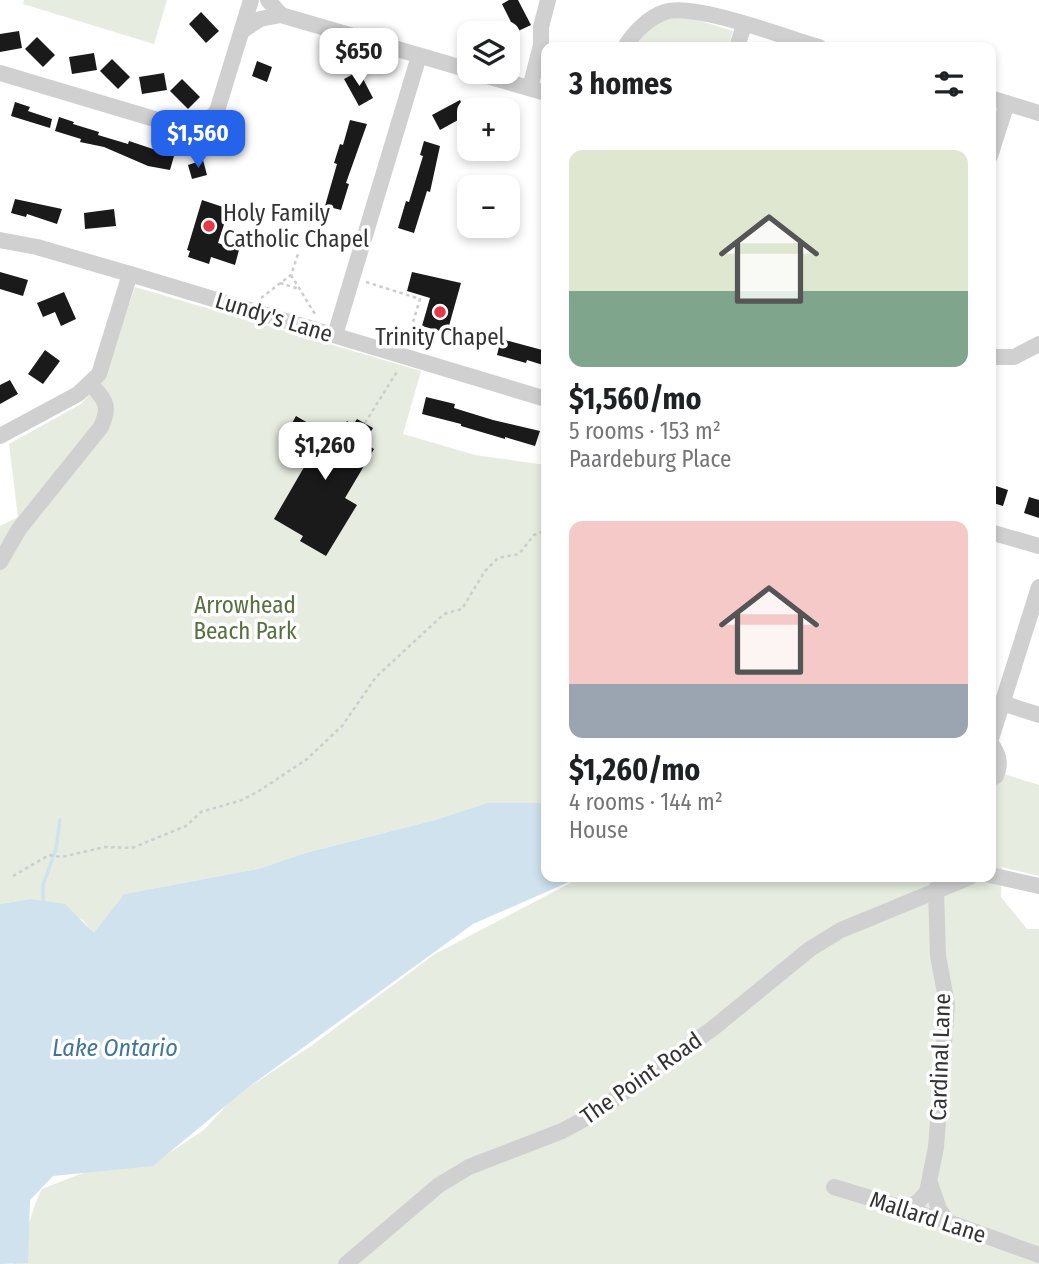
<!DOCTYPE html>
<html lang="en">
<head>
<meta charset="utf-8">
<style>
  :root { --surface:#fff; --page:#f6f6f6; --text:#202124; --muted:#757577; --accent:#2563eb }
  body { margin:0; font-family:"Fira Sans Condensed",sans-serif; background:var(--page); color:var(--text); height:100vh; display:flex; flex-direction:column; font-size:26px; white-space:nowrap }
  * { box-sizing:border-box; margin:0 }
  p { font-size:23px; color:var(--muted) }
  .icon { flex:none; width:38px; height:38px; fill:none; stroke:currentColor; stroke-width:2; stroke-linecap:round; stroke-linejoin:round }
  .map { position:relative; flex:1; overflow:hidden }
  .drawer { position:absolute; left:541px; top:42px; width:455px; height:840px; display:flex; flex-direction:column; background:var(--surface); border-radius:14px; box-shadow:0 4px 10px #0003 }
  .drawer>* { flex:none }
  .fabs { position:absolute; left:457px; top:21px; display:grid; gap:14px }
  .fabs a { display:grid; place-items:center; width:63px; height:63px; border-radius:14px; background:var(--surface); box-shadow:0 4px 10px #0003; font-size:35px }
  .price { position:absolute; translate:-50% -60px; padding:0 16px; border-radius:14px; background:#fff; color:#222; font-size:23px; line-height:46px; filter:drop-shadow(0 2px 4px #0008) }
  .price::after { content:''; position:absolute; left:50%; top:42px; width:21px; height:16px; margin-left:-10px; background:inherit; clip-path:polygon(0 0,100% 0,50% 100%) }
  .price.selected { background:var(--accent); color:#fff }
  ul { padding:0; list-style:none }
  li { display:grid; align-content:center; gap:14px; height:371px; padding:0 28px }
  li span { display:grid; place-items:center; height:217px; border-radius:14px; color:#555 }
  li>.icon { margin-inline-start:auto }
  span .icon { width:126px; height:126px; fill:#fffc; stroke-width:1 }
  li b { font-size:30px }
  h2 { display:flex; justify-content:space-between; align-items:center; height:84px; padding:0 28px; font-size:30px }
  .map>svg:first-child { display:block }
  .green { fill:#e6ecdf }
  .water { fill:#cfe2ee }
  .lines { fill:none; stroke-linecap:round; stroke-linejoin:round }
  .stream { stroke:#cfe2ee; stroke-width:3.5 }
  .building { fill:#1a1a1a }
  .path { stroke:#cdcdcd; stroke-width:2.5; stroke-dasharray:3.5 3.5; stroke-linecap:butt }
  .minor { stroke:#d0d0d0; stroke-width:16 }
  .poi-dot { fill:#e63946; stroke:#fff; stroke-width:2.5 }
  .labels { text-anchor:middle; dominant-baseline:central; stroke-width:7; stroke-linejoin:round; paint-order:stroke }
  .poi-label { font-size:23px; fill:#333; stroke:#fff; text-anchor:start }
  .street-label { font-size:23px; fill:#333; stroke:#fff }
  .park-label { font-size:23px; fill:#56703f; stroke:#fff }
  .water-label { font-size:24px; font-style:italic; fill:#3f7597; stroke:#fff }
</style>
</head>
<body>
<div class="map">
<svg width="1039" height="1264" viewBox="0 0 1039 1264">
  <rect width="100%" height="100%" fill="#fff"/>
  <g class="green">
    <path d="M24,0h143l-13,44 -131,-40z"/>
    <path d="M681,15l52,16 -5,16h-98l16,-23z"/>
    <path d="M135,287l286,84 -18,63 72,21 71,10v338h-59l-52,17 -130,33 -47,16 -134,25 -30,40 -11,-14 -53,-21 -30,5v-378l18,-9 -9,-73 72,-40 24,-28z"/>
    <path d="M991,770l48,15v91l-37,-9 -1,30 26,32h12v335h-1026c15,-23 16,-51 29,-75l51,-20 61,-6 50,-33 30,-33 77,-51 124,-92 147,-77h408z"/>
  </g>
  <path class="water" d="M487,803h59v74h34l-107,47 -227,165 -93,77 -100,10 -23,24 -2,63 -28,1v-360l30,-5 35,5 29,29 30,-39 134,-25 47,-16 130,-33z"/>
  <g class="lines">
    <path class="stream" d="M43,901v-16l13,-36 4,-29"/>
  </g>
  <g class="building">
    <path d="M509,0h9l13,25 -15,7 -14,-28z"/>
    <path d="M201,12l18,19 -13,12 -17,-19z"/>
    <path d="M19,31l3,17 -22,4v-18z"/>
    <path d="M37,37l18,18 -12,12 -18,-18z"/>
    <path d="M94,53l3,17 -25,4 -3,-17z"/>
    <path d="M112,59l18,18 -12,12 -18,-18z"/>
    <path d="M257,61l15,6 -5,15 -15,-6z"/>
    <path d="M359,71l14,27 -14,8 -15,-27z"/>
    <path d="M164,73l3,17 -25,4 -3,-17z"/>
    <path d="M182,79l18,18 -12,12 -18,-18z"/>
    <path d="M460,100l7,15 -27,15 -8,-15z"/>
    <path d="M15,102l15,5 -2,4 24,8 -2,9 -39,-12z"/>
    <path d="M59,117l15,5 -1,2 26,8 -1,3 30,9 1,-3 45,15 -4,14 -22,-4 -44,-19 -24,-5 1,-3 -26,-8z"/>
    <path d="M350,120l17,4 -21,59 3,1 -8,26 -16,-4 12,-42 -3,-1 6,-19 3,1z"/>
    <path d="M424,141l16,5 -10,46 -3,-1 -13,42 -16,-5 8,-27 3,1 14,-46 -3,-1z"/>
    <path d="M203,160l4,15 -15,4 -4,-14z"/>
    <path d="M15,199l47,10 -5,15 -30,-10 -1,3 -15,-4z"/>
    <path d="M202,200l27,9 -11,34 21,7 -4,15 -24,-8 -2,7 -21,-7 2,-6 -3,-1z"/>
    <path d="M114,209l2,17 -31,3 -1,-16z"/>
    <path d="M0,272l28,8 -5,16 -23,-7z"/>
    <path d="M412,272l49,11 -14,50 -25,-7 8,-28 -23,-7z"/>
    <path d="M64,292l12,27 -15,7 -6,-14 -12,5 -6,-14z"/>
    <path d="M501,339l45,12v15l-19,-6 -1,3 -29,-8z"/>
    <path d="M45,350l15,11 -17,23 -15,-10z"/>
    <path d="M10,380l8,14 -18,10v-19z"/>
    <path d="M426,397l29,7 -1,4 39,12 47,11 -5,15 -30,-9v2l-44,-13v-2l-39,-10z"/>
    <path d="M296,416l29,17 6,-11 11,6 5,-7 6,4 4,-6 16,9 -9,15 10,6 -29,49 12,7 -31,51 -26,-15 3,-5 -29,-17 40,-69 -28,-16z"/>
    <path d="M990,484l18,6 -5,16 -13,-4z"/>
    <path d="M1029,497l10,3v18l-15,-5z"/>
  </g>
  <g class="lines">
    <g class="path">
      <path d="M291,275l24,39"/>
      <path d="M366,282l54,17 -9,30 13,4 7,6"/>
      <path d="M280,283l19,6"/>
      <path d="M261,298l30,-23 8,-24"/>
      <path d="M429,348l5,-17"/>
      <path d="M365,423l33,-53"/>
      <path d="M13,876l36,-21 13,2 43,-10 27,1 54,-22 15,-14 41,-12 17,-9 48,-32 35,-33 34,-49 68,-63 18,-5 23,-38 13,-13 21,-4 15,-19 12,-5"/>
    </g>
    <g class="minor">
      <path d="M268,0l13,15"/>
      <path d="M242,31l18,-12 21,-4 188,55"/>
      <path d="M625,47c8,-14 24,-30 40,-35 29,-10 122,26 154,35"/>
      <path d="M737,47l7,-22"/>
      <path d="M473,72l73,21"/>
      <path d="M0,73l188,56 18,-6 11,-12 34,-111"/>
      <path d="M530,88l11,-43v-18l7,-27"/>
      <path d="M990,98l49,15"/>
      <path d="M990,156l17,-53"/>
      <path d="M0,240l37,7 93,27 416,125"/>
      <path d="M335,335l84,-279"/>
      <path d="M990,357h24l25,-13"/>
      <path d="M0,436l78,-42 21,-20 31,-100"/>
      <path d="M990,532l49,14"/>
      <path d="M0,562l19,-33 82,-102c10,-23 4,-26 -11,-44"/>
      <path d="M1002,703l37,12"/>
      <path d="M990,742l49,-155"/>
      <path d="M990,742c8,11 12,21 6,34l-6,3"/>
      <path d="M990,875l49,11"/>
      <path d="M930,1183l9,26 9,13"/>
      <path d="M834,1187l114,35 91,33"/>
      <path d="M904,1209l14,-7 9,-10 9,-45 11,-143 -9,-48 -2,-67"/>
      <path d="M346,1264l93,-79 30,-18 93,-36 32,-17 118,-85 98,-80 31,-19 129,-53"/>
    </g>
  </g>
  <g class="poi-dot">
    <circle cx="209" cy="226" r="7"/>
    <circle cx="440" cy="312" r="7"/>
  </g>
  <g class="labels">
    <g class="poi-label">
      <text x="223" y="213">Holy Family<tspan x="223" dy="26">Catholic Chapel</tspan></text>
      <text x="440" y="337" text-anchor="middle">Trinity Chapel</text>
    </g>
    <g class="street-label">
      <text transform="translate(274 317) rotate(17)">Lundy's Lane</text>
      <text transform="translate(940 1057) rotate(-88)">Cardinal Lane</text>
      <text transform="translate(641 1078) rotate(-35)">The Point Road</text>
      <text transform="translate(928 1217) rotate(18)">Mallard Lane</text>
    </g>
    <g class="park-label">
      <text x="245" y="605">Arrowhead<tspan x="245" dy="26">Beach Park</tspan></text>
    </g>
    <g class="water-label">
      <text x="115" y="1048">Lake Ontario</text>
    </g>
  </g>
</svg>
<div class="fabs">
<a><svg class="icon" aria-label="layers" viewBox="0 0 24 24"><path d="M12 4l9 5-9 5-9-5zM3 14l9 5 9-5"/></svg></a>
<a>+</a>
<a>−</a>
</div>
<b class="price" style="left:359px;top:88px">$650</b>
<b class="price selected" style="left:198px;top:170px">$1,560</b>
<b class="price" style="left:325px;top:482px">$1,260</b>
<section class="drawer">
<h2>3 homes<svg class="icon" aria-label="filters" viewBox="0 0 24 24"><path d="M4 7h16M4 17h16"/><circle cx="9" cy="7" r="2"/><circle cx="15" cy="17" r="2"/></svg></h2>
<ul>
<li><span style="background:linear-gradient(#dfe7d0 65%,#7fa58c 0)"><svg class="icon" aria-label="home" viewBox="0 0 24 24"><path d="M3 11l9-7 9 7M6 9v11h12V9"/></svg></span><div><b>$1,560/mo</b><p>5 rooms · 153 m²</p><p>Paardeburg Place</p></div></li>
<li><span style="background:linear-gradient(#f6c9c9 75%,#9aa5b1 0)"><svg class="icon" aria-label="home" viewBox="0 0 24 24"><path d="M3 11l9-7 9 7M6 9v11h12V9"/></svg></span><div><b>$1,260/mo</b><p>4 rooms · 144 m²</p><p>House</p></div></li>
</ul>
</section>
</div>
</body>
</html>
